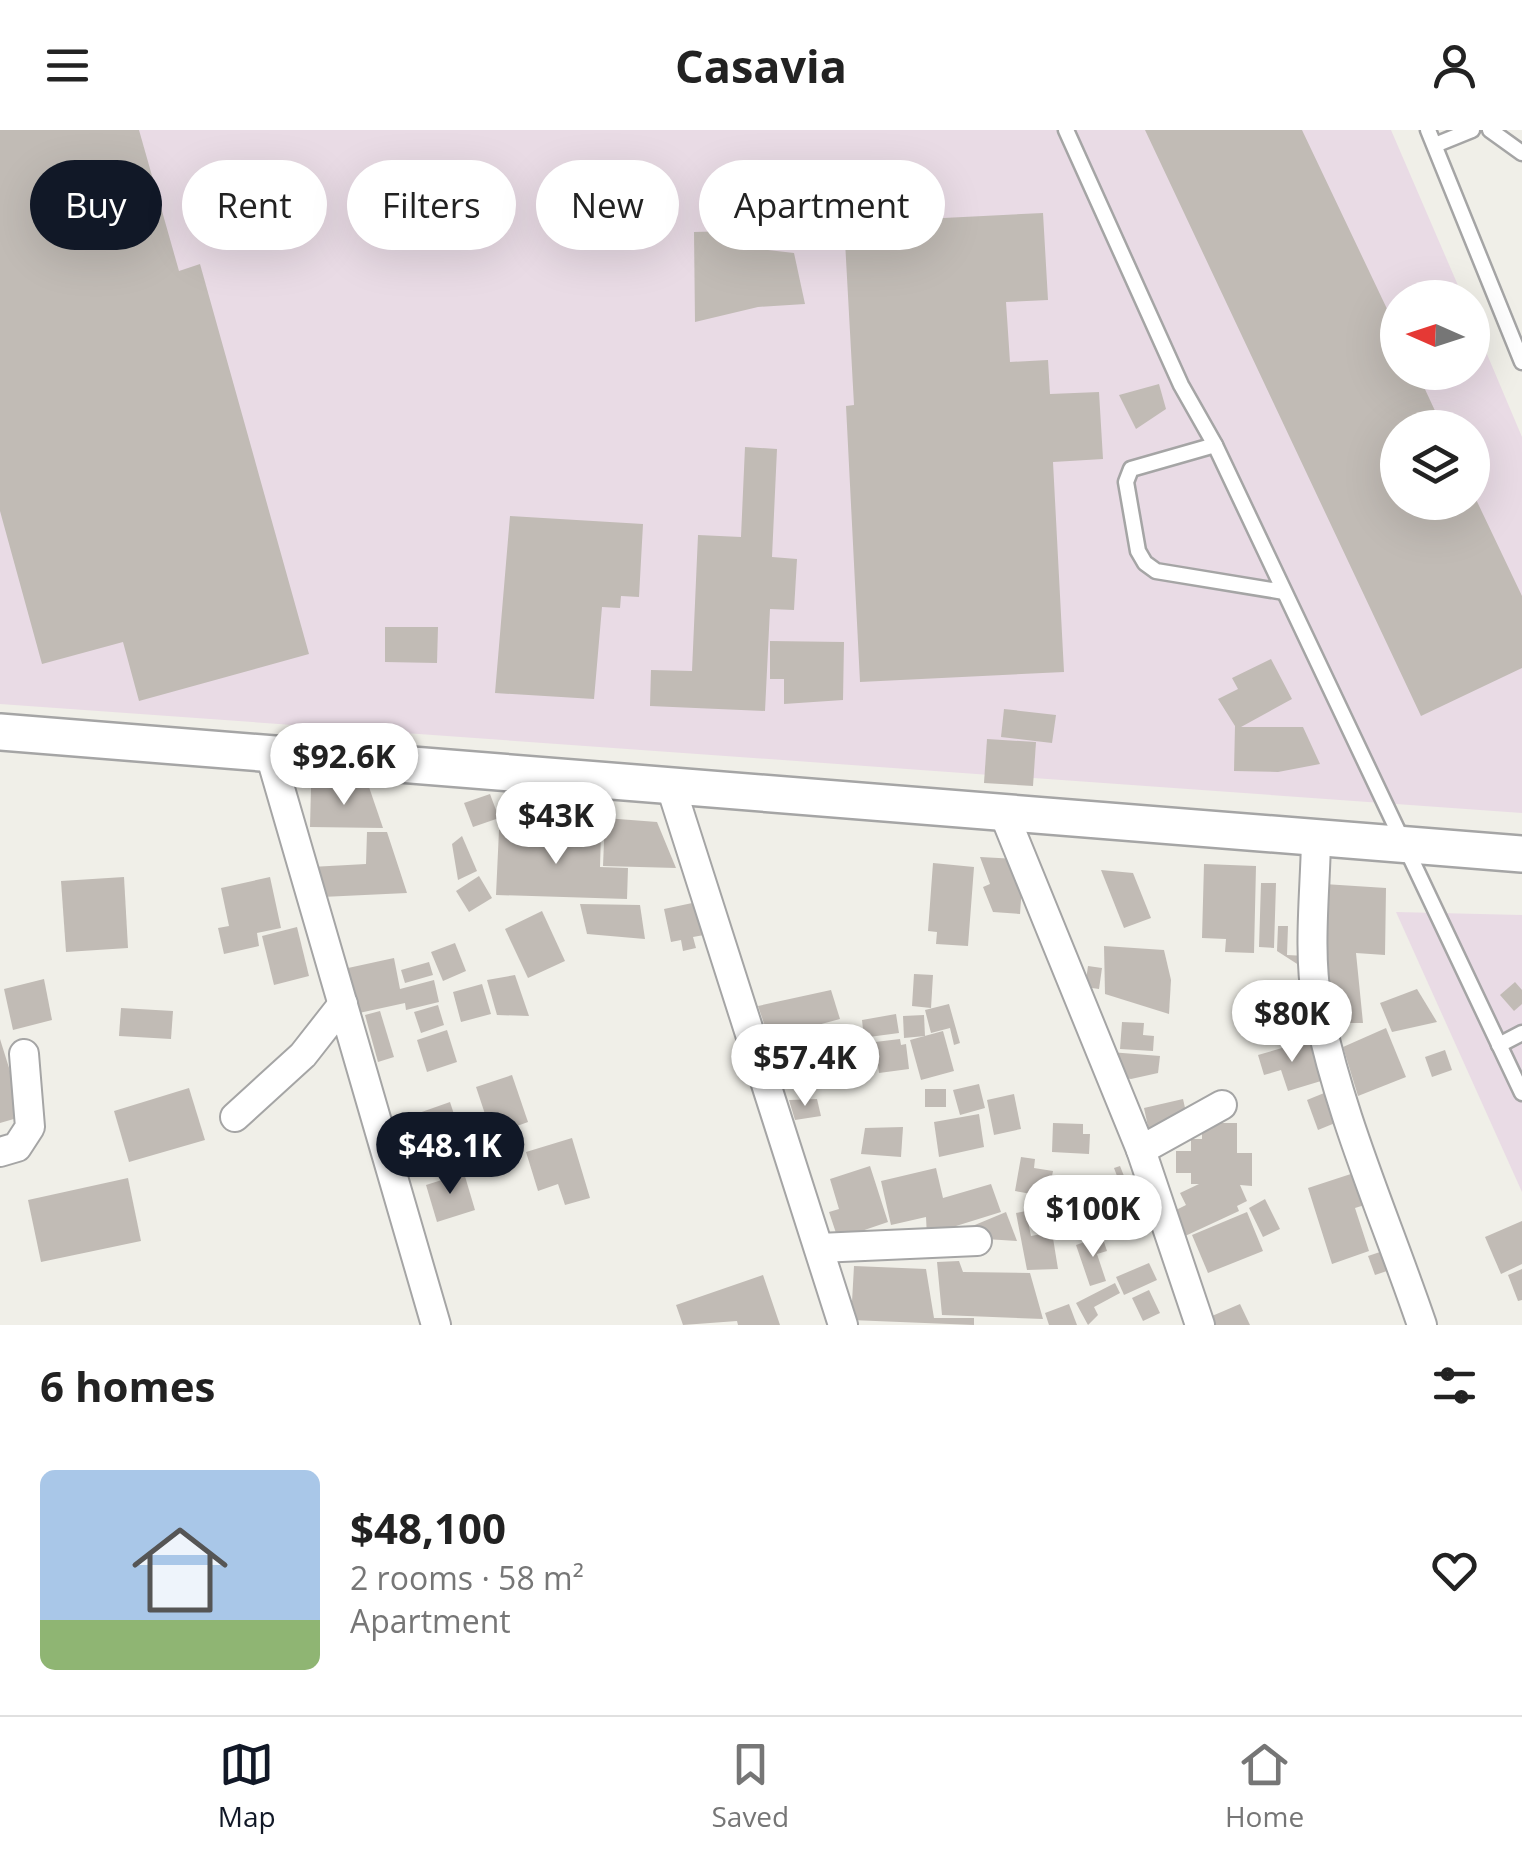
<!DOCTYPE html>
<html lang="en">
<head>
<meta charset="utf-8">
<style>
  :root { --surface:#fff; --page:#f6f6f6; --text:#222; --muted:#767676; --line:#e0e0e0; --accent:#111827 }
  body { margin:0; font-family:"Open Sans",sans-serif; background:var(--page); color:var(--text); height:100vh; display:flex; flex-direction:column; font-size:38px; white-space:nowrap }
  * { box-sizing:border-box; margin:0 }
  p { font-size:32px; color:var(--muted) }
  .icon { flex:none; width:55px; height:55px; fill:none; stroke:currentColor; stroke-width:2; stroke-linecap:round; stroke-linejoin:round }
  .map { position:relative; height:1195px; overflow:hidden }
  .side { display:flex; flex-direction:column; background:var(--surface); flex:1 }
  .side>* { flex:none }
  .top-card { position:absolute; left:30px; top:30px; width:1000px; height:90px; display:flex; gap:20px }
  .needle { width:65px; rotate:273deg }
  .buttons { position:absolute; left:1380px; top:150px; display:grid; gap:20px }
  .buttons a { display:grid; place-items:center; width:110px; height:110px; border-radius:50%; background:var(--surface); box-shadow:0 10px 40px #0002; font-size:50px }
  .price { position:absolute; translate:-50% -85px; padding:0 22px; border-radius:35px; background:#fff; color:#222; font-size:32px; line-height:65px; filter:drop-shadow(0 2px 5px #0008) }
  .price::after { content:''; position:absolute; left:50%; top:60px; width:30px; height:22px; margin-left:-15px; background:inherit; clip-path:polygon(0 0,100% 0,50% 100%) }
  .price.selected { background:var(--accent); color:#fff }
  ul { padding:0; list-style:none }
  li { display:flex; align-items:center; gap:30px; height:250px; padding:0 40px }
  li+li { border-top:2px solid var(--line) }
  li span { display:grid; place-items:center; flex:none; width:280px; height:200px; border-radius:15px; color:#555 }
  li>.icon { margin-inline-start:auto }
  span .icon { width:120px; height:120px; fill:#fffc; stroke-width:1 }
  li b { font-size:42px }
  h2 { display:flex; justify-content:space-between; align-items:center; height:120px; padding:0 40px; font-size:42px }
  .chip { padding:0 35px; border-radius:45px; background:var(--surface); box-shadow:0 10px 40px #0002; font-size:35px; line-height:90px }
  .chip.selected { background:var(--accent); color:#fff }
  header { display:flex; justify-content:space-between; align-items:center; height:130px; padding:0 40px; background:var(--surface); font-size:45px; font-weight:700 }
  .tab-bar { display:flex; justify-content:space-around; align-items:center; height:140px; border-top:2px solid var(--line); background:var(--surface); font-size:28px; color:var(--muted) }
  .tab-bar a { display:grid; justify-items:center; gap:5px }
  .tab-bar .selected { color:var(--accent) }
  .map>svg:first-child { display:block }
  .industrial { fill:#e9dbe5; fill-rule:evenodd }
  .building { fill:#c1bbb5 }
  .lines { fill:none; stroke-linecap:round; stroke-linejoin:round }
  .service-casing { stroke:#a5a5a5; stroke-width:19 }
  .minor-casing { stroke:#a5a5a5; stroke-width:32 }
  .tertiary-casing { stroke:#a5a5a5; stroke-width:40 }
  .service { stroke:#fff; stroke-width:14 }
  .minor { stroke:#fff; stroke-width:28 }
  .tertiary { stroke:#fff; stroke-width:35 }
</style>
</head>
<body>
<header><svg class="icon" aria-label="menu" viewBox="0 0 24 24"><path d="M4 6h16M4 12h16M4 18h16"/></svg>Casavia<svg class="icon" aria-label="person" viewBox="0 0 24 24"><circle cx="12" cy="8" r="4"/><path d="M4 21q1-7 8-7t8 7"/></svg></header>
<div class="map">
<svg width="1522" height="1195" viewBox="0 0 1522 1195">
  <rect width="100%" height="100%" fill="#f0efe8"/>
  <g class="industrial">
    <path d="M0,0h1391l72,167 -65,1v74h74l1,-51 49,116v376l-1522,-109zM1398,298h74v74h-74z"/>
    <path d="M1396,782l126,3v277z"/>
  </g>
  <g class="building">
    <path d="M0,0h139l40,141 21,-7 109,390 -170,47 -16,-59 -81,22 -42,-153z"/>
    <path d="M1145,0h157l96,202v40h19l26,56h-45v74h74v-11l50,105v72l-101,48z"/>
    <path d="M1043,83l5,87 -42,2 4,60 38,-2 2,34 49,-2 4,67 -50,3 11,210 -204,10 -14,-276 8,-1 -10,-182z"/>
    <path d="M768,100v20l26,3 11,51 -47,3 -63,15 -1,-90z"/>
    <path d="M1159,254l7,25 -30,20 -17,-34z"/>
    <path d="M745,317l32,2 -5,108 25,2 -3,51 -24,-1 -5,102 -115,-5 1,-36 41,1 6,-136 43,2z"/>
    <path d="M510,386l133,8 -4,73 -18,-1 -1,12 -18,-1 -8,92 -99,-6z"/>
    <path d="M385,497h53l-1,36 -52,-1z"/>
    <path d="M770,511l74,1 -1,58 -59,4v-25h-14z"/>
    <path d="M1271,529l21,40 -51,28h62l17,37 -42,8 -44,-1 1,-45 -17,-27 20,-10 -6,-11z"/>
    <path d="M1004,579l52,6 -4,28 -51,-6z"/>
    <path d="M987,609l49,3 -3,44 -49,-3z"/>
    <path d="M369,657l14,41 -73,-1 1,-39z"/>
    <path d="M490,664l9,24 -26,9 -9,-24z"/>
    <path d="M605,688l52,4 19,46 -73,-2z"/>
    <path d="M499,700l102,4 -1,33 28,1 -1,31 -131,-4z"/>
    <path d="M367,702h20l20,61 -85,4 -11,-30 55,-3z"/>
    <path d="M462,706l15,35 -19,9 -6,-36z"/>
    <path d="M980,727l37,2 6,13 -3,42 -27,-2 -10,-25 7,-3z"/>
    <path d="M933,733l41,4 -6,79 -32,-2 1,-12 -9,-1z"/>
    <path d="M1204,734l52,2 -2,87 -29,-1 1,-13 -24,-1z"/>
    <path d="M1101,740l32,3 18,45 -27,10z"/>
    <path d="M479,746l13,22 -23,14 -13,-21z"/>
    <path d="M124,747l4,71 -62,4 -5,-71z"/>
    <path d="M270,747l11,51 -24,5 2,13 -35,8 -6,-26 11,-2 -8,-38z"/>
    <path d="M1261,753h15l-2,65 -15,-1z"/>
    <path d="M1324,754l62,4 -1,67 -29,-2 7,70h-32l-7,-55z"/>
    <path d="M697,772l7,33 -11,2 3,11 -13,3 -2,-11 -10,2 -7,-33z"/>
    <path d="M580,774l60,1 5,34 -58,-5z"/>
    <path d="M542,781l23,50 -37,17 -23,-49z"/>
    <path d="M1278,796h10l-1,29 19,1 -1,13 -28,-18z"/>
    <path d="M297,797l12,49 -35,9 -12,-49z"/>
    <path d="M455,813l11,28 -23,10 -12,-29z"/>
    <path d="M1104,816l60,4 7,30 -2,34 -64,-20z"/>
    <path d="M394,828l6,31 34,-9 5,22 -33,8 -1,-7 -46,10 -11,-45z"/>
    <path d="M429,832l4,13 -28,8 -4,-13z"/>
    <path d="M1088,836l14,2 -3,21 -14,-2z"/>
    <path d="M914,844l19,1 -2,33 -19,-2z"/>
    <path d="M515,845l14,41 -32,-1 -10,-35z"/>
    <path d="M44,849l8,41 -39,10 -9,-41z"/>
    <path d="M1515,852l7,8v14l-8,7 -14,-16z"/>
    <path d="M482,854l9,30 -30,8 -8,-30z"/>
    <path d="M1417,859l20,33 -45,10 -12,-29z"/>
    <path d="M831,860l9,29 -71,19 -11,-32z"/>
    <path d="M949,874l11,39 -6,2 -4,-17 -19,5 -6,-23z"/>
    <path d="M438,875l6,20 -23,8 -7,-21z"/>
    <path d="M121,878l52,3 -2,28 -52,-3z"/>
    <path d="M380,881l14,46 -16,5 -13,-47z"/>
    <path d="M896,884l3,19 -30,4 2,10 -6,1 -3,-28z"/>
    <path d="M924,885l1,21 -21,2 -1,-22z"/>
    <path d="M1122,892l22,1 -1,12 11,1 -1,15 -33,-2z"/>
    <path d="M1386,898l20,49 -48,19 -15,-49z"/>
    <path d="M447,900l10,32 -30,10 -10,-32z"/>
    <path d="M833,900l14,47 -16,4 -14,-46z"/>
    <path d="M943,901l11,40 -33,9 -11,-40z"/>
    <path d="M799,908l5,16 15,-4 5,17 -22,7 -13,-20 8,-2 -3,-9z"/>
    <path d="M0,909l24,77 -24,7z"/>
    <path d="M900,909l1,6 5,-1 3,25 -30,4 -4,-31z"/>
    <path d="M1309,910l12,41 -33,10 -7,-21 -17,5 -6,-20z"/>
    <path d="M1445,920l7,20 -20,7 -7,-20z"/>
    <path d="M869,921l1,17 -22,3 -2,-19z"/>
    <path d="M1110,922l50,4 -2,17 -27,6 -16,-3z"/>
    <path d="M785,925l10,19 -16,7 -9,-17z"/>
    <path d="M512,945l16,47 -36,13 -16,-48z"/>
    <path d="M979,954l6,24 -25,7 -7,-25z"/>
    <path d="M189,958l16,52 -76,22 -15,-51z"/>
    <rect x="925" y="959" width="21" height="18"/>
    <path d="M1329,961l11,30 -22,9 -11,-30z"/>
    <path d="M1014,964l7,35 -27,6 -7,-35z"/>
    <path d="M817,969l4,17 -26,4 -6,-20z"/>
    <path d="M1183,969l5,22 -39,10 -5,-23z"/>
    <path d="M450,972l15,46 -51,17 -15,-45z"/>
    <path d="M979,984l5,33 -45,10 -5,-35z"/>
    <path d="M1053,993l30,1v10h7l-1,20 -37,-2z"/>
    <path d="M1202,993h35v30h15v33l-12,-1 7,16 -10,5 2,5 -56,26 -11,-25 14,-7 -6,-12 19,-9h-8v-11h-15v-22h15v-12h11z"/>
    <path d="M903,997l-2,30 -40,-3 4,-26z"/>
    <path d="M572,1008l18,60 -25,7 -7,-21 -20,7 -12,-39z"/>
    <path d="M1021,1027l14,2 -1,9 19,3 -5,26 -33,-6z"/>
    <path d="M870,1036l18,56 -50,17 -9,-27 10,-3 -9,-30z"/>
    <path d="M1120,1036l16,40 -6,3 4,10 -16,-9 -9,15h-19l1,-21 7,1 1,-17 23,1 -8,-21z"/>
    <path d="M936,1038l7,30 48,-14 10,28 -45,14 3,11h-32l-1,-20 -35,8 -10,-44z"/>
    <path d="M1360,1041l11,32 -16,5 14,43 -37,13 -24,-76z"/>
    <path d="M464,1043l11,37 -38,12 -11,-37z"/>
    <path d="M128,1048l13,63 -100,21 -13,-62z"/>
    <path d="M1265,1069l15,30 -17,8 -14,-29z"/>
    <path d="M1026,1081l5,25 21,-4 6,37 -31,1 -11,-57z"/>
    <path d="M1006,1082l11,29 -47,-3v-11z"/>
    <path d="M1247,1082l16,39 -55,22 -16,-38z"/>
    <path d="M1522,1091v43l-21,10 -16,-37z"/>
    <path d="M1102,1106l5,15 -10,3 9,27 -16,5 -14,-41z"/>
    <path d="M1386,1120l7,19 -18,6 -7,-19z"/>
    <path d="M959,1131l4,11 67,1 13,46 -101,-4 -5,-53z"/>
    <path d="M1149,1133l8,17 -33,15 -8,-18z"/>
    <path d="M854,1136l72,3 8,49h40v7l-123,-5z"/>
    <path d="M1522,1139v31l-4,1 -10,-26z"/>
    <path d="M763,1145l17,50h-42l-1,-4 -54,4 -7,-20z"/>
    <path d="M1115,1153l5,10 -26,14 4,8 -10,10 -12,-22z"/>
    <path d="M1149,1160l11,23 -17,8 -11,-23z"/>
    <path d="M1069,1174l8,21h-28l-4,-12z"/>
    <path d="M1240,1174l10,21h-34l-4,-9z"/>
  </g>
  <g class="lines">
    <g class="service-casing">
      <g id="service">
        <path d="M1066,0l115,255 34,60 307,648"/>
        <path d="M1428,0l94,232"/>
        <path d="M1490,0l32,23"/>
        <path d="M1435,15l37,-15"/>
        <path d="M1215,315l-84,24 -5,13 12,69 7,12 11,8 128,21"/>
        <path d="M1499,915l23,-12"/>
      </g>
    </g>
    <g class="minor-casing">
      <g id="minor">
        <path d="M270,624l166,571"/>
        <path d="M671,657l172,538"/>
        <path d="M1004,684l137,336 59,175"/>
        <path d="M1316,711c-1,53 -8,109 1,162 21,110 69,216 105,322"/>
        <path d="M235,987l68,-62 40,-51"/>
        <path d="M1141,1020l81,-45"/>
        <path d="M0,1022l17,-5 13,-20 -6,-73"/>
        <path d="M819,1118l158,-7"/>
      </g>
    </g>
    <g class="tertiary-casing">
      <path id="tertiary" d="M0,602l1522,122"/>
    </g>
    <use href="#service" class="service"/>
    <use href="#minor" class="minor"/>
    <use href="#tertiary" class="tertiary"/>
  </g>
</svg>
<div class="buttons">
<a><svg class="needle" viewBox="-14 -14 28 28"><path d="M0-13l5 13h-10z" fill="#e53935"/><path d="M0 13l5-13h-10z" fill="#767676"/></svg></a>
<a><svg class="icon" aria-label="layers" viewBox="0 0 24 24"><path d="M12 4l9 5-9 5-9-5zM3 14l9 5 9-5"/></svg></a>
</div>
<b class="price" style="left:344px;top:678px">$92.6K</b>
<b class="price" style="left:556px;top:737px">$43K</b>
<b class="price" style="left:1292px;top:935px">$80K</b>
<b class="price" style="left:805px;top:979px">$57.4K</b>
<b class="price selected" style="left:450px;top:1067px">$48.1K</b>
<b class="price" style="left:1093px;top:1130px">$100K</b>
<div class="top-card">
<a class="chip selected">Buy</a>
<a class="chip">Rent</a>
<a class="chip">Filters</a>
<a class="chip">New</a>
<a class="chip">Apartment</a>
</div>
</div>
<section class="side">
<h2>6 homes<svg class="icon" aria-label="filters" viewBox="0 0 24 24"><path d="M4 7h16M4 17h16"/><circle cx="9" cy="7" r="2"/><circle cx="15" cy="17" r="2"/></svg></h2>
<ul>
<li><span style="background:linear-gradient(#a9c7e8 75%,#8fb573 0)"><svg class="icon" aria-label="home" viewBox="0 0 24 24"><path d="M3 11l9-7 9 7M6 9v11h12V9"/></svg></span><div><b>$48,100</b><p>2 rooms · 58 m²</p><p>Apartment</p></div><svg class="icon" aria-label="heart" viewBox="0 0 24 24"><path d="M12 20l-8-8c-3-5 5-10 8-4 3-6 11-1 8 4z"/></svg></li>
</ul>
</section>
<nav class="tab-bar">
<a class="selected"><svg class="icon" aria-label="map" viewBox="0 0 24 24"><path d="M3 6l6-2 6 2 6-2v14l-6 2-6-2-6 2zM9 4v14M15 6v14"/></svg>Map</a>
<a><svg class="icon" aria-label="saved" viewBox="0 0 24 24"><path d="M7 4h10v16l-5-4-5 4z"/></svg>Saved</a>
<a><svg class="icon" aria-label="home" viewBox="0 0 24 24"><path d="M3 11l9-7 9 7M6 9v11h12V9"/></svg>Home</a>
</nav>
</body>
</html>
